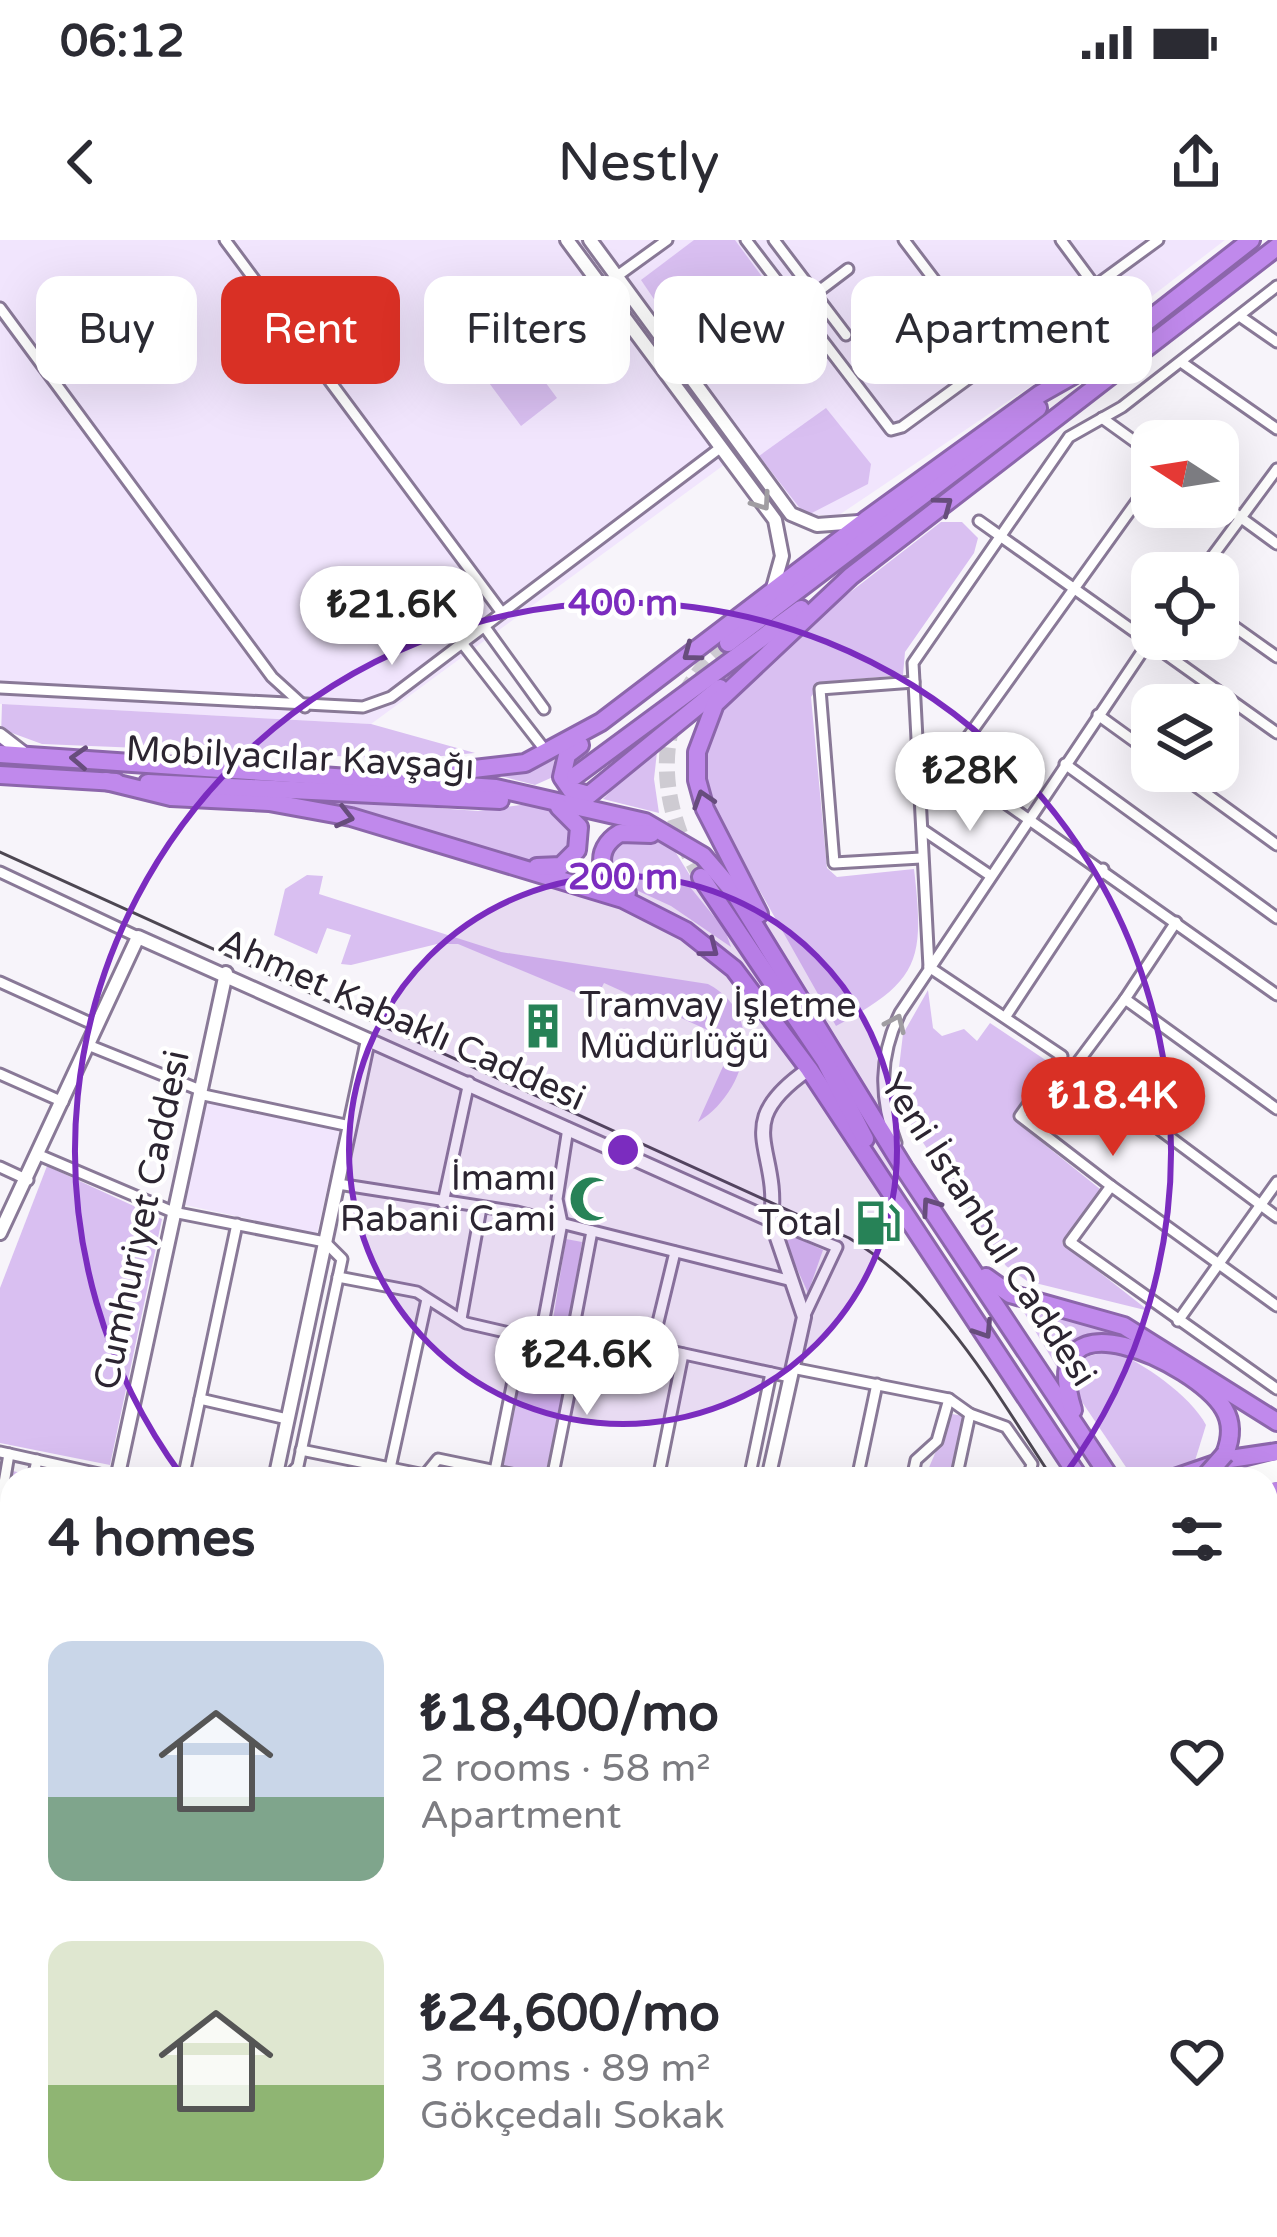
<!DOCTYPE html>
<html lang="en">
<head>
<meta charset="utf-8">
<style>
  :root { --surface:#fff; --page:#f7f7f7; --text:#2b2b33; --muted:#7c7c81; --accent:#d93025 }
  body { margin:0; font-family:"Varela Round",sans-serif; background:var(--page); color:var(--text); height:100vh; display:flex; flex-direction:column; font-size:45px; white-space:nowrap }
  * { box-sizing:border-box; margin:0 }
  p { font-size:39px; color:var(--muted) }
  .icon { flex:none; width:66px; height:66px; fill:none; stroke:currentColor; stroke-width:2; stroke-linecap:round; stroke-linejoin:round }
  .map { position:relative; flex:1; overflow:hidden }
  .sheet { position:absolute; left:0px; top:1227px; width:1278px; height:771px; display:flex; flex-direction:column; background:var(--surface); border-radius:36px 36px 0 0; box-shadow:0 12px 48px #0002 }
  .sheet>* { flex:none }
  .banner { position:absolute; left:36px; top:36px; width:1206px; height:108px; display:flex; gap:24px }
  .needle { width:78px; rotate:282deg }
  .fabs { position:absolute; left:1131px; top:180px; display:grid; gap:24px }
  .fabs a { display:grid; place-items:center; width:108px; height:108px; border-radius:24px; background:var(--surface); box-shadow:0 12px 48px #0002; font-size:60px }
  .price { position:absolute; translate:-50% -102px; padding:0 27px; border-radius:42px; background:#fff; color:#222; font-size:39px; line-height:78px; filter:drop-shadow(0 3px 6px #0008) }
  .price::after { content:''; position:absolute; left:50%; top:72px; width:36px; height:27px; margin-left:-18px; background:inherit; clip-path:polygon(0 0,100% 0,50% 100%) }
  .price.active { background:var(--accent); color:#fff }
  ul { padding:0; list-style:none }
  li { display:flex; align-items:center; gap:36px; height:300px; padding:0 48px }
  li span { display:grid; place-items:center; flex:none; width:336px; height:240px; border-radius:24px; color:#555 }
  li>.icon { margin-inline-start:auto }
  span .icon { width:144px; height:144px; fill:#fffc; stroke-width:1 }
  li b { font-size:51px }
  h2 { display:flex; justify-content:space-between; align-items:center; height:144px; padding:0 48px; font-size:51px }
  .pill { padding:0 42px; border-radius:24px; background:var(--surface); box-shadow:0 12px 48px #0002; font-size:42px; line-height:108px }
  .pill.active { background:var(--accent); color:#fff }
  .status { display:flex; justify-content:space-between; align-items:center; height:84px; padding:0 60px; background:var(--surface); direction:ltr }
  .status svg { height:33px; fill:currentColor }
  header { display:flex; justify-content:space-between; align-items:center; height:156px; padding:0 48px; background:var(--surface); font-size:54px; font-weight:600 }
  .map>svg:first-child { display:block }
  .built { fill:#f1e5fd }
  .green { fill:#d9bff1 }
  .lines { fill:none; stroke-linecap:round; stroke-linejoin:round }
  .highway-tunnel { stroke:#cecbd2; stroke-width:16; stroke-dasharray:16 8; stroke-linecap:butt }
  .street-casing { stroke:#897997; stroke-width:15 }
  .secondary-casing { stroke:#897997; stroke-width:18 }
  .highway-casing { stroke:#8c66ab; stroke-width:22 }
  .street { stroke:#fff; stroke-width:9 }
  .secondary { stroke:#fff; stroke-width:12 }
  .highway { stroke:#c089ec; stroke-width:16 }
  .tram { stroke:#4d4752; stroke-width:3 }
  .highway-bridge-casing { stroke:#8c66ab; stroke-width:22; stroke-linecap:butt }
  .highway-bridge { stroke:#c089ec; stroke-width:16 }
  .oneway { stroke:#a09da2 }
  .oneway2 { stroke:#674d7c }
  .ring { fill:none; stroke:#7b2cbf; stroke-width:6 }
  .labels { text-anchor:middle; dominant-baseline:central; stroke-width:9; stroke-linejoin:round; paint-order:stroke }
  .street-label { font-size:36px; fill:#2c2531; stroke:#fff }
  .poi-label { font-size:36px; fill:#2c2531; stroke:#fff; text-anchor:end }
  .centre { fill:#7b2cbf; stroke:#fff; stroke-width:6 }
  .ring-label { font-size:36px; text-anchor:middle; font-weight:bold; fill:#7b2cbf; stroke:#fff; stroke-width:9; stroke-linejoin:round; paint-order:stroke }
</style>
</head>
<body>
<div class="status"><b>06:12</b><svg viewBox="0 0 49 12"><path d="M0 12V9h3v3zM5 12V6h3v6zM10 12V3h3v9zM15 12V0h3v12zM26 1h20v11H26zM47 4h2v5h-2z"/></svg></div>
<header><svg class="icon" aria-label="back" viewBox="0 0 24 24"><path d="M15 5l-7 7 7 7"/></svg>Nestly<svg class="icon" aria-label="share" viewBox="0 0 24 24"><path d="M12 15V3M7 8l5-5 5 5M5 13v7h14v-7"/></svg></header>
<div class="map">
<svg width="1277" height="1997" viewBox="0 0 1277 1997">
  <rect width="100%" height="100%" fill="#f7f4fa"/>
  <g class="built">
    <path d="M0,0h1225l-160,123 -226,152h-37l-55,-67 -376,276 -371,-20z"/>
    <path d="M206,860l134,30 -23,104 -132,-29z"/>
  </g>
  <g class="green">
    <path d="M694,0h41l48,65 -89,53 -53,-78z"/>
    <path d="M586,54l29,38 -27,21 -29,-38z"/>
    <path d="M517,104l40,54 -36,28 -40,-54z"/>
    <path d="M826,168l45,56 -3,20 -62,32 -47,-60z"/>
    <path d="M941,282h21l16,16 -4,15 -69,99 -2,23 -81,7 -11,15 16,171 10,9 77,-8c11,93 5,112 -78,157l-110,-195 -19,-45 -2,-33 18,-45 117,-108z"/>
    <path d="M2,464l369,20 104,29 -66,6 -367,-15 -30,-11 -11,3z"/>
    <path d="M658,503l-4,36 5,34 -56,-14z"/>
    <path d="M554,520l-1,17 -18,8 -38,-10z"/>
    <path d="M300,558l178,13 56,-8 19,8 20,20 -6,24 -24,9z"/>
    <path d="M646,598l27,10 21,34 -4,5 35,43 6,17 -60,-41 -59,-27 -4,-28 8,-10z"/>
    <path d="M307,635l16,1 -4,18 182,58 207,32c59,31 39,108 -10,138l36,-80 -130,-59 -9,18 -137,-57h-21l-86,21 -10,-1 10,-29 -24,-7 -10,26 -43,-19 11,-46z"/>
    <path d="M928,750l5,38 9,8 22,-7 13,12 13,-18 60,40 -36,57 86,69 -38,54 87,68 -122,-30 -21,-15 -111,-165 8,-67z"/>
    <path d="M47,926l115,53 -52,246 -110,-22v-155z"/>
    <path d="M793,996l30,14 -15,43 -23,-51z"/>
    <path d="M566,999l16,3 -16,99 -16,-3z"/>
    <path d="M1019,1064l98,27 -32,7 -24,36z"/>
    <path d="M523,1107l48,9 -26,121 -45,-9z"/>
    <path d="M1111,1110c31,12 79,45 95,75l-12,39 -32,15h-28l-56,-83 -3,-20 11,-19z"/>
    <path d="M952,1174l12,2 -14,63h-26z"/>
    <path d="M13,1231l16,4 -17,4v75l-10,46 -2,-62z"/>
    <path d="M1277,1948v49h-43l-13,-11h45v-37z"/>
  </g>
  <g class="lines">
    <path class="highway-tunnel" d="M701,637c-48,-81 -51,-170 27,-234"/>
    <g class="street-casing">
      <g id="street">
        <path d="M225,0l277,373"/>
        <path d="M746,0l145,190 11,-3 256,-187"/>
        <path d="M774,0l72,95"/>
        <path d="M904,0l91,120"/>
        <path d="M1061,0l34,46"/>
        <path d="M602,47l65,-47"/>
        <path d="M815,54l33,-25"/>
        <path d="M0,68l272,369 33,30"/>
        <path d="M1241,77l36,25"/>
        <path d="M1181,122l96,67"/>
        <path d="M1102,178l50,36"/>
        <path d="M1218,261l59,43"/>
        <path d="M979,281l298,212"/>
        <path d="M1200,333l77,-104"/>
        <path d="M1218,375l59,42"/>
        <path d="M484,386l60,83"/>
        <path d="M462,403l83,107"/>
        <path d="M914,442l-94,7 14,174 87,-5"/>
        <path d="M0,448l363,19 28,-10 329,-249"/>
        <path d="M1098,475l54,39"/>
        <path d="M919,502l358,253"/>
        <path d="M1065,524l212,154"/>
        <path d="M1175,531l102,74"/>
        <path d="M922,561l230,-321"/>
        <path d="M923,590l68,46"/>
        <path d="M0,632l138,65"/>
        <path d="M1176,682l-51,77 152,110"/>
        <path d="M929,727l-16,-304 156,-226 53,-30 155,-121"/>
        <path d="M929,727l133,89 -42,60 91,70 -41,56 207,147"/>
        <path d="M0,742l97,44"/>
        <path d="M1006,776l97,-147"/>
        <path d="M88,805l112,45"/>
        <path d="M1075,826l50,-67"/>
        <path d="M1076,827l201,150"/>
        <path d="M0,834l63,28"/>
        <path d="M199,854l151,32"/>
        <path d="M896,903c-17,-45 -17,-86 4,-130l252,-376"/>
        <path d="M39,915l134,57 152,30 17,17 -44,207 -12,13"/>
        <path d="M0,927l28,13"/>
        <path d="M338,944l179,28 275,69"/>
        <path d="M1111,946l166,120"/>
        <path d="M443,963l26,-121"/>
        <path d="M771,980l66,27 -33,70"/>
        <path d="M338,1037l79,15 49,31 182,42 4,-18 138,30"/>
        <path d="M461,1079l20,-111"/>
        <path d="M1178,1081l99,-139"/>
        <path d="M540,1100l22,-117 -5,-24 11,-71"/>
        <path d="M570,1107l22,-116"/>
        <path d="M652,1107l23,-95"/>
        <path d="M792,1128l157,31 21,15 -14,65"/>
        <path d="M200,1159l87,20"/>
        <path d="M970,1174l36,13 26,37 -4,15"/>
        <path d="M301,1210l124,25 13,-16 97,20"/>
        <path d="M0,1212l117,26"/>
        <path d="M390,1228l37,-169"/>
        <path d="M495,1231l27,-135"/>
        <path d="M33,1239l4,-19"/>
        <path d="M183,1239l54,-255"/>
        <path d="M552,1239l26,-130"/>
        <path d="M658,1239l25,-125"/>
        <path d="M749,1239l22,-106"/>
        <path d="M857,1239l20,-95"/>
        <path d="M912,1239l4,-19 21,-19 12,-42"/>
        <path d="M0,1267l9,-53"/>
        <path d="M3,1378l9,-42"/>
        <path d="M0,1552l12,3"/>
        <path d="M1266,1664l11,21"/>
        <path d="M1266,1728l11,2"/>
        <path d="M0,1825l12,2"/>
        <path d="M1266,1854l11,-13"/>
        <path d="M1266,1858l11,11"/>
        <path d="M29,1986l51,11"/>
        <path d="M151,1986l48,11"/>
        <path d="M527,1986l68,11"/>
        <path d="M728,1986l51,11"/>
        <path d="M1208,1986l13,11"/>
        <path d="M13,1997l3,-11"/>
        <path d="M254,1997l3,-11"/>
        <path d="M337,1997l2,-11"/>
        <path d="M371,1997l2,-11"/>
        <path d="M455,1997l2,-11"/>
        <path d="M695,1997l2,-11"/>
        <path d="M1045,1997l2,-11"/>
        <path d="M1143,1997l9,-11"/>
      </g>
    </g>
    <g class="secondary-casing">
      <g id="secondary">
        <path d="M567,0l208,280 7,36 -9,32"/>
        <path d="M590,0l201,274 26,11 42,-3"/>
        <path d="M0,495l22,17"/>
        <path d="M0,993l138,-296 633,283"/>
        <path d="M117,1239l109,-506"/>
        <path d="M275,1239l93,-439"/>
        <path d="M768,1239l36,-162 -33,-97c10,-73 -43,-95 38,-151"/>
        <path d="M1224,1239l53,-13"/>
        <path d="M1262,1239l15,-3"/>
        <path d="M0,1730l12,3"/>
        <path d="M104,1997l2,-11"/>
        <path d="M953,1997l3,-11"/>
        <path d="M970,1997l3,-11"/>
      </g>
    </g>
    <g class="highway-casing">
      <g id="highway">
        <path d="M1086,129l165,-129"/>
        <path d="M728,403l310,-235"/>
        <path d="M580,505l-13,10 -5,22 9,13 18,5 131,-107"/>
        <path d="M0,514l496,34 149,34 58,34 31,36 170,276 207,311"/>
        <path d="M448,532l77,-9 76,-41 265,-202 174,-126 53,-30"/>
        <path d="M0,535l116,7"/>
        <path d="M575,536l226,-167"/>
        <path d="M106,541l65,16 98,5 82,15 272,82 63,32 48,38 75,100 271,410"/>
        <path d="M148,543l352,17"/>
        <path d="M537,627l24,-1 16,-16 2,-23 -20,-20"/>
        <path d="M701,637l124,184 40,78"/>
        <path d="M627,653c-27,-12 -36,-43 -7,-60l31,1"/>
        <path d="M759,674l-54,-105 -8,-29v-28l18,-48 136,-128 426,-329"/>
        <path d="M986,1037l24,17 114,32 153,96"/>
        <path d="M1073,1170c-39,-123 123,-48 151,-1 9,15 7,30 1,45"/>
        <path d="M1172,1239l58,-20 47,-7"/>
        <path d="M1266,1252l11,-2"/>
        <path d="M1266,1279l9,27 -9,29"/>
        <path d="M1266,1361l11,-20"/>
        <path d="M1266,1478l11,16"/>
        <path d="M1266,1522l11,16"/>
      </g>
    </g>
    <use href="#street" class="street"/>
    <use href="#secondary" class="secondary"/>
    <use href="#highway" class="highway"/>
    <g class="tram">
      <path d="M0,612l849,386c94,56 145,153 204,241"/>
      <path d="M1266,1563l11,17"/>
    </g>
    <g class="highway-bridge-casing">
      <path id="highway-bridge" d="M1203,1239l22,-25"/>
    </g>
    <use href="#highway-bridge" class="highway-bridge"/>
  </g>
  <defs><path id="oneway-chevron" d="M-2-3.5L2.5 0L-2 3.5" fill="none" stroke-width="1.6" stroke-linecap="round" stroke-linejoin="round" transform="scale(3)"/></defs>
  <g class="oneway">
    <use href="#oneway-chevron" transform="translate(762 262) rotate(55)"/>
    <use href="#oneway-chevron" transform="translate(896 783) rotate(-66)"/>
  </g>
  <g class="oneway2">
    <use href="#oneway-chevron" transform="translate(944 265) rotate(-37)"/>
    <use href="#oneway-chevron" transform="translate(691 413) rotate(143)"/>
    <use href="#oneway-chevron" transform="translate(79 518) rotate(-177)"/>
    <use href="#oneway-chevron" transform="translate(703 559) rotate(-108)"/>
    <use href="#oneway-chevron" transform="translate(345 577) rotate(14)"/>
    <use href="#oneway-chevron" transform="translate(710 709) rotate(38)"/>
    <use href="#oneway-chevron" transform="translate(930 966) rotate(-125)"/>
    <use href="#oneway-chevron" transform="translate(984 1090) rotate(57)"/>
  </g>
  <circle cx="623" cy="910" r="274" fill="#7b2cbf" fill-opacity=".12"/>
  <g class="ring">
    <circle cx="623" cy="910" r="274"/>
    <path d="M182 1236A548 548 0 1 1 1064 1236"/>
  </g>
  <defs>
    <g id="building-bare" transform="scale(3.6)"><path d="M-4-6H4V6H1V3H-1V6H-4ZM-2.5-4.3h1.7v1.8h-1.7ZM.8-4.3h1.7v1.8H.8ZM-2.5-1h1.7V.8h-1.7ZM.8-1h1.7V.8H.8Z" fill="#278257" stroke="#fff" stroke-width="2.5" paint-order="stroke"/></g>
    <g id="mosque-bare" transform="scale(3.6)"><path d="M3.5-4.9A6 6 0 1 0 3.5 4.9A5 5 0 1 1 3.5-4.9Z" fill="#278257" stroke="#fff" stroke-width="2.5" paint-order="stroke"/></g>
    <g id="fuel-bare" transform="scale(3.6)"><path d="M-5.5-6h7V0h2V4h1.3V-2.5L3-4.5l.8-.8L6-3V5H2.5V1h-1V6h-7ZM-4.2-4.7v3.2H.2V-4.7Z" fill="#278257" stroke="#fff" stroke-width="2.5" paint-order="stroke"/></g>
  </defs>
  <g fill-rule="evenodd">
    <use href="#building-bare" x="543" y="786"/>
    <use href="#mosque-bare" x="592" y="959"/>
    <use href="#fuel-bare" x="878" y="983"/>
  </g>
  <g class="labels">
    <g class="street-label">
      <text transform="translate(300 518) rotate(3)">Mobilyacılar Kavşağı</text>
      <text transform="translate(402 780) rotate(24)">Ahmet Kabaklı Caddesi</text>
      <text transform="translate(142 980) rotate(-78)">Cumhuriyet Caddesi</text>
      <text transform="translate(988 990) rotate(57)">Yeni İstanbul Caddesi</text>
    </g>
    <g class="poi-label">
      <text x="579" y="765" text-anchor="start">Tramvay İşletme<tspan x="579" dy="41">Müdürlüğü</tspan></text>
      <text x="556" y="938">İmamı<tspan x="556" dy="41">Rabani Cami</tspan></text>
      <text x="842" y="983">Total</text>
    </g>
  </g>
  <circle cx="623" cy="910" r="18" class="centre"/>
  <g class="ring-label">
    <text x="623" y="375">400 m</text>
    <text x="623" y="649">200 m</text>
  </g>
</svg>
<div class="fabs">
<a><svg class="needle" viewBox="-14 -14 28 28"><path d="M0-13l5 13h-10z" fill="#e53935"/><path d="M0 13l5-13h-10z" fill="#7c7c81"/></svg></a>
<a><svg class="icon" aria-label="locate" viewBox="0 0 24 24"><circle cx="12" cy="12" r="6"/><path d="M12 2v4M12 18v4M2 12h4M18 12h4"/></svg></a>
<a><svg class="icon" aria-label="layers" viewBox="0 0 24 24"><path d="M12 4l9 5-9 5-9-5zM3 14l9 5 9-5"/></svg></a>
</div>
<b class="price" style="left:392px;top:428px">₺21.6K</b>
<b class="price" style="left:970px;top:594px">₺28K</b>
<b class="price active" style="left:1113px;top:919px">₺18.4K</b>
<b class="price" style="left:587px;top:1178px">₺24.6K</b>
<div class="banner">
<a class="pill">Buy</a>
<a class="pill active">Rent</a>
<a class="pill">Filters</a>
<a class="pill">New</a>
<a class="pill">Apartment</a>
</div>
<section class="sheet">
<h2>4 homes<svg class="icon" aria-label="filters" viewBox="0 0 24 24"><path d="M4 7h16M4 17h16"/><circle cx="9" cy="7" r="2"/><circle cx="15" cy="17" r="2"/></svg></h2>
<ul>
<li><span style="background:linear-gradient(#c9d6e8 65%,#7fa58c 0)"><svg class="icon" aria-label="home" viewBox="0 0 24 24"><path d="M3 11l9-7 9 7M6 9v11h12V9"/></svg></span><div><b>₺18,400/mo</b><p>2 rooms · 58 m²</p><p>Apartment</p></div><svg class="icon" aria-label="heart" viewBox="0 0 24 24"><path d="M12 20l-8-8c-3-5 5-10 8-4 3-6 11-1 8 4z"/></svg></li>
<li><span style="background:linear-gradient(#dfe7d0 60%,#8fb573 0)"><svg class="icon" aria-label="home" viewBox="0 0 24 24"><path d="M3 11l9-7 9 7M6 9v11h12V9"/></svg></span><div><b>₺24,600/mo</b><p>3 rooms · 89 m²</p><p>Gökçedalı Sokak</p></div><svg class="icon" aria-label="heart" viewBox="0 0 24 24"><path d="M12 20l-8-8c-3-5 5-10 8-4 3-6 11-1 8 4z"/></svg></li>
</ul>
</section>
</div>
</body>
</html>
